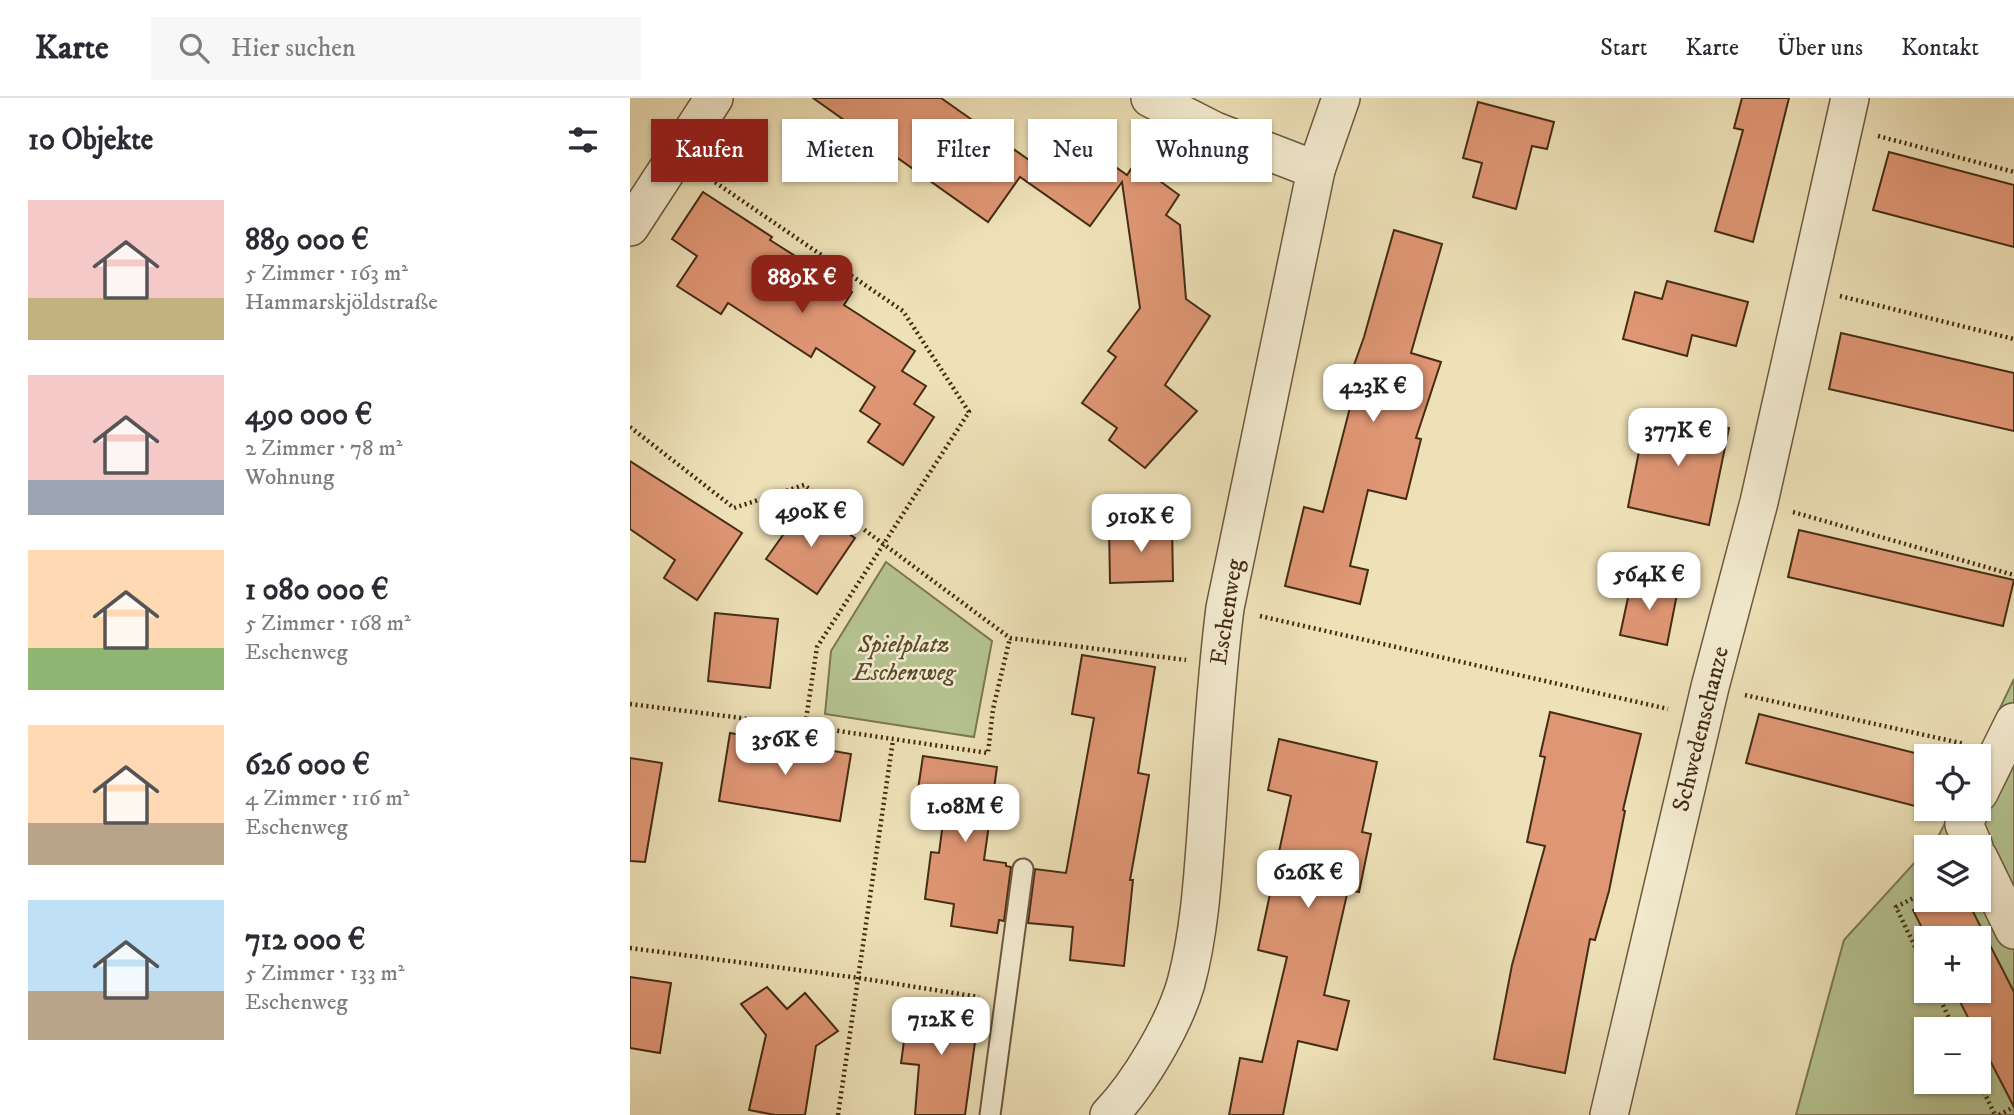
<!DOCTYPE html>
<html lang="de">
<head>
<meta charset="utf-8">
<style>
  :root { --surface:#fff; --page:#f7f7f7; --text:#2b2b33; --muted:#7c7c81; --line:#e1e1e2; --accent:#8f2418 }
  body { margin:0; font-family:"IM FELL DW Pica",serif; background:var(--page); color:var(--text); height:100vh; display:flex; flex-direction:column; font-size:26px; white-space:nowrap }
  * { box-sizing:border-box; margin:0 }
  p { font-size:23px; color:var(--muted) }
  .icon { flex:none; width:38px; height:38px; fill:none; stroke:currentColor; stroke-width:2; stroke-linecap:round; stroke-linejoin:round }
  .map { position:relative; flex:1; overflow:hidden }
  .details { display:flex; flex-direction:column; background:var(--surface); width:630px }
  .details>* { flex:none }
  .banner { position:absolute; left:21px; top:21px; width:665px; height:63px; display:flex; gap:14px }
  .tools { position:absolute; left:1284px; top:646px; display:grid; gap:14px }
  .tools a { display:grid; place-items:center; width:77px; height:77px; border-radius:0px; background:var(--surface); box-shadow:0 2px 5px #0004; font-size:35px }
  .price { position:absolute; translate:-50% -60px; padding:0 16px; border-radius:14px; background:#fff; color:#222; font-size:23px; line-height:46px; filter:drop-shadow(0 2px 4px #0008) }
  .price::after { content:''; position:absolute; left:50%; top:42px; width:21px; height:16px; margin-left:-10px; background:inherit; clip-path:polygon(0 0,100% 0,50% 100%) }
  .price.current { background:var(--accent); color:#fff }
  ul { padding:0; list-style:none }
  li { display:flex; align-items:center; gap:21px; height:175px; padding:0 28px }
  li span { display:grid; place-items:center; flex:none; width:196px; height:140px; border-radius:0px; color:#555 }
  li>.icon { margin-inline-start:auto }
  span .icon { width:84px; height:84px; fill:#fffc; stroke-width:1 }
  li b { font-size:30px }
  h2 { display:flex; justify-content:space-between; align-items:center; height:84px; padding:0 28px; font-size:30px }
  .tag { padding:0 24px; border-radius:0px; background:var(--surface); box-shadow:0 2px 5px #0004; font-size:24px; line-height:63px }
  .tag.current { background:var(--accent); color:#fff }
  header { display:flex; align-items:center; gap:42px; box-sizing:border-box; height:98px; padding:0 35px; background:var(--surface); border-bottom:2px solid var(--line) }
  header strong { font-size:33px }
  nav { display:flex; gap:38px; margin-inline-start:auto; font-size:24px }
  .search { width:490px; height:63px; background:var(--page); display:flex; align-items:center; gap:18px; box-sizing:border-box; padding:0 24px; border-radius:0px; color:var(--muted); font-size:26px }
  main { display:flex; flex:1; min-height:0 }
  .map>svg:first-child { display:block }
  .green { fill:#b5c391; stroke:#7c7853; stroke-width:2; fill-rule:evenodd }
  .building { fill:#df9674; stroke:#442c15; stroke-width:2 }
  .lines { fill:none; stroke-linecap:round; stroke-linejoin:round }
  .lane-casing { stroke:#6e593e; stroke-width:23 }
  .street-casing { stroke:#6e593e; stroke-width:40 }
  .path { stroke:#442c15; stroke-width:4.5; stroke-dasharray:2 3.5; stroke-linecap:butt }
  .lane { stroke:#f4ecd1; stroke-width:19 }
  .street { stroke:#f4ecd1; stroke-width:37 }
  .labels { text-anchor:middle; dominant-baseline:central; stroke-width:5; stroke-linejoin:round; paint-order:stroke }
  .street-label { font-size:24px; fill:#442c15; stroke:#f4ecd1 }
  .park-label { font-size:24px; font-style:italic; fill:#5b4a2e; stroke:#f4ecd1 }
</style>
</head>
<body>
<header>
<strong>Karte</strong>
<div class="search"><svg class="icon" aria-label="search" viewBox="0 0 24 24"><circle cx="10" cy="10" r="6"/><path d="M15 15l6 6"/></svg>Hier suchen</div>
<nav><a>Start</a><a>Karte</a><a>Über uns</a><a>Kontakt</a></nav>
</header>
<main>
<section class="details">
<h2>10 Objekte<svg class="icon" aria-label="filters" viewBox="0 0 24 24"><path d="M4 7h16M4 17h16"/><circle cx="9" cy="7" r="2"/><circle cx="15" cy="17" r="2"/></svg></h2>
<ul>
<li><span style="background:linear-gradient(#f6c9c9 70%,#c2b280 0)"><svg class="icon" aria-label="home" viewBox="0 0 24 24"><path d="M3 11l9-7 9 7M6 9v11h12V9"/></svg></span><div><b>889 000 €</b><p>5 Zimmer · 163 m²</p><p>Hammarskjöldstraße</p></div></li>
<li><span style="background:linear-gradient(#f6c9c9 75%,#9aa5b1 0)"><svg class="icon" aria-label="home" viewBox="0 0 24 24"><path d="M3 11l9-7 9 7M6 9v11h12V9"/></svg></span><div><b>490 000 €</b><p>2 Zimmer · 78 m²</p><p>Wohnung</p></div></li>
<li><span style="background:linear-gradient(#ffd9b3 70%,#8fb573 0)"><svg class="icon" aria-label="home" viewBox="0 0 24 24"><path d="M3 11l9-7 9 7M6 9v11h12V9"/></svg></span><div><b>1 080 000 €</b><p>5 Zimmer · 168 m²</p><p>Eschenweg</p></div></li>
<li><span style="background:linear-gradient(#ffd9b3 70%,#b9a48a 0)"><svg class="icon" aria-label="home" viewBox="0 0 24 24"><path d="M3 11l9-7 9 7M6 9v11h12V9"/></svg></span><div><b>626 000 €</b><p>4 Zimmer · 116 m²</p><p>Eschenweg</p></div></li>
<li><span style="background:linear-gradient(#bfe0f5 65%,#b9a48a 0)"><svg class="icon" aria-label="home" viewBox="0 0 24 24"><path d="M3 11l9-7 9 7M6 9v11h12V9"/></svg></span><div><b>712 000 €</b><p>5 Zimmer · 133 m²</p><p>Eschenweg</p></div></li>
</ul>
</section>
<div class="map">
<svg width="1384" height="1017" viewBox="0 0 1384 1017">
  <rect width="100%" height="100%" fill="#eee1b8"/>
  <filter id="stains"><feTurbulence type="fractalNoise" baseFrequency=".00286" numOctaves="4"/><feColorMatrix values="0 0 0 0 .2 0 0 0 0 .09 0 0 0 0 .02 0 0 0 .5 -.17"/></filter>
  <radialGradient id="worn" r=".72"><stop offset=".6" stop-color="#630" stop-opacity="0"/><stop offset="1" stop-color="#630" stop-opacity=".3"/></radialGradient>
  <g class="green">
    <path d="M256,464l106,79 -18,96 -149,-23 6,-63z"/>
    <path d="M1384,581v436h-218l48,-175 83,-91v51h52v-53h-51l11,-12 13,-26 27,-1 -2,-52zM1297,840h52v52h-52zM1297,931h52v53h-52z"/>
  </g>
  <g class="building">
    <path d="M183,0h128l88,62 26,-36 72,51 8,-12 44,32 -13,20 14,10 6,74 24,17 -45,69 32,26 -52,57 -36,-28 8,-12 -35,-25 34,-46 -8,-6 32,-43 -18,-126 -32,44 -70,-49 -32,45z"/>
    <path d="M1112,0h47l-36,144 -38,-11 28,-101 -9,-2z"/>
    <path d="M848,4l76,20 -7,27 -15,-3 -16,63 -43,-12 9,-34 -19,-5z"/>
    <path d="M1259,54l125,33v62l-141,-37z"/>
    <path d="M73,94l69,45 -2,3 82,52 -8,13 71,46 -13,20 24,15 -12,18 20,13 -31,48 -35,-23 12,-18 -20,-13 15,-24 -59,-39 -5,9 -83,-54 -7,11 -44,-28 20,-30 -25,-17z"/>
    <path d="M764,132l48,14 -31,109 30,9 -25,76 5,1 -15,60 -38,-9 -18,76 18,4 -8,34 -75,-18 19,-79 19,5 30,-116 -9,-3 20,-56z"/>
    <path d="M1037,183l81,21 -12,44 -44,-11 -5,21 -64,-17 12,-47 27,7z"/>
    <path d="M1211,235l173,40v58l-185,-42z"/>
    <path d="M1017,313l82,17 -20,97 -81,-18z"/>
    <path d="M0,363l112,72 -45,67 -33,-22 11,-18 -45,-31z"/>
    <path d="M175,406l50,34 -38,56 -51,-35z"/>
    <path d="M542,427l1,56 -63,2 -1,-57z"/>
    <path d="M1169,432l215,50 -11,46 -215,-49z"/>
    <path d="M1002,481l46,10 -11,56 -47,-10z"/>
    <path d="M85,515l63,6 -8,69 -62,-7z"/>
    <path d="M452,557l73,12 -17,106 11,2 -19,105h3l-9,86 -54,-6 3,-33 -45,-4 7,-54 31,4 28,-155 -22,-4z"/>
    <path d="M920,614l91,22 -18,76 2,1 -16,80 -14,49 -5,-1 -25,134 -71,-14 18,-94 33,-119 -18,-4 18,-85 -5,-1z"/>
    <path d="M1129,616l168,42v53l-181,-46z"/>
    <path d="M100,635l121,21 -11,67 -121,-20z"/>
    <path d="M649,641l98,23 -15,70 9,2 -12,58 -11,-2 -24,105 25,6 -12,49 -39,-9 -15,74h-54l11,-57 22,4 25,-105 -29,-7 33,-154 -23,-6z"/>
    <path d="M293,658l74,11 -13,93 22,3v3l5,1 -7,54 -5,-1 -2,13 -46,-7 3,-22 -29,-5 6,-47 8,1 7,-53 -29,-4z"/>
    <path d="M0,660l32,5 -17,99 -15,-1z"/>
    <path d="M1304,802h33l47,92v115l-35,-68v-10h-5l-20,-39h25v-52h-52l-14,-28z"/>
    <path d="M0,879l41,6 -11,70 -30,-5z"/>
    <path d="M137,889l20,22 18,-16 33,38 -22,15 -11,69h-30l-26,-5 17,-75 -25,-31z"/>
    <path d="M279,906l70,9 -14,102h-50l4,-50 -18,-2z"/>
  </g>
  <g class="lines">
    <g class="lane-casing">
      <path id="lane" d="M360,1017l33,-246"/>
    </g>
    <g class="street-casing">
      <g id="street">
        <path d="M520,0l65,33 101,39"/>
        <path d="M0,129l84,-129"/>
        <path d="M1349,695l35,-71"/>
        <path d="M1341,710l-7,16 10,23"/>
        <path d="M1349,760l35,72"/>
        <path d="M479,1017c30,-31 65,-90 77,-132 14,-53 17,-109 21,-163 5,-71 9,-142 18,-212l91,-438 25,-72"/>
        <path d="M979,1017l101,-428 49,-185 91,-404"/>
      </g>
    </g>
    <g class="path">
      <path d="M1248,38l136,36"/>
      <path d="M76,78l197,135 66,101 -152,235 -12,79"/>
      <path d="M1210,198l174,43"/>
      <path d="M0,329l104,81 70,-23 206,153 176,22"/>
      <path d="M1163,414l221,63"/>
      <path d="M630,518l408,93"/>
      <path d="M1115,597l220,49"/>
      <path d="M0,606l175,22 183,27 5,-44 17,-71"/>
      <path d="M1297,793l-31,16 31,65"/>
      <path d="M0,850l229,30 120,19"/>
      <path d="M1306,892l18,39"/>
      <path d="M1349,984l16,33"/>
      <path d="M208,1017l55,-375"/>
      <path d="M1369,1017l15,-8"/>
    </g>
    <use href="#lane" class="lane"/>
    <use href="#street" class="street"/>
  </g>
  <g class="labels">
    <g class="street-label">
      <text transform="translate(597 514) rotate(-81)">Eschenweg</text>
      <text transform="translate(1071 631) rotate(-76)">Schwedenschanze</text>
    </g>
    <g class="park-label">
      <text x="274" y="547">Spielplatz<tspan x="274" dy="28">Eschenweg</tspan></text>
    </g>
  </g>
  <rect width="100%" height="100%" filter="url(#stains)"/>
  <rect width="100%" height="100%" fill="url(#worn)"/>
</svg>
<div class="tools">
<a><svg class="icon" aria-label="locate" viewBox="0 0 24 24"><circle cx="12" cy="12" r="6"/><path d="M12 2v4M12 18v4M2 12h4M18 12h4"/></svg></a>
<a><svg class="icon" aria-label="layers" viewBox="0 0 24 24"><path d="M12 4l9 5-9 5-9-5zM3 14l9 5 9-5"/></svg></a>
<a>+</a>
<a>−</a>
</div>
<b class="price current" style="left:172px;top:217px">889K €</b>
<b class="price" style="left:743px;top:326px">423K €</b>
<b class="price" style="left:1048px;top:370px">377K €</b>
<b class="price" style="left:181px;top:451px">490K €</b>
<b class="price" style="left:511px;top:456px">910K €</b>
<b class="price" style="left:1019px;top:514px">564K €</b>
<b class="price" style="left:155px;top:679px">356K €</b>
<b class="price" style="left:335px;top:746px">1.08M €</b>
<b class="price" style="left:678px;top:812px">626K €</b>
<b class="price" style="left:311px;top:959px">712K €</b>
<div class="banner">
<a class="tag current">Kaufen</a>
<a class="tag">Mieten</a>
<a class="tag">Filter</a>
<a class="tag">Neu</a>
<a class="tag">Wohnung</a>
</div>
</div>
</main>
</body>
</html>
